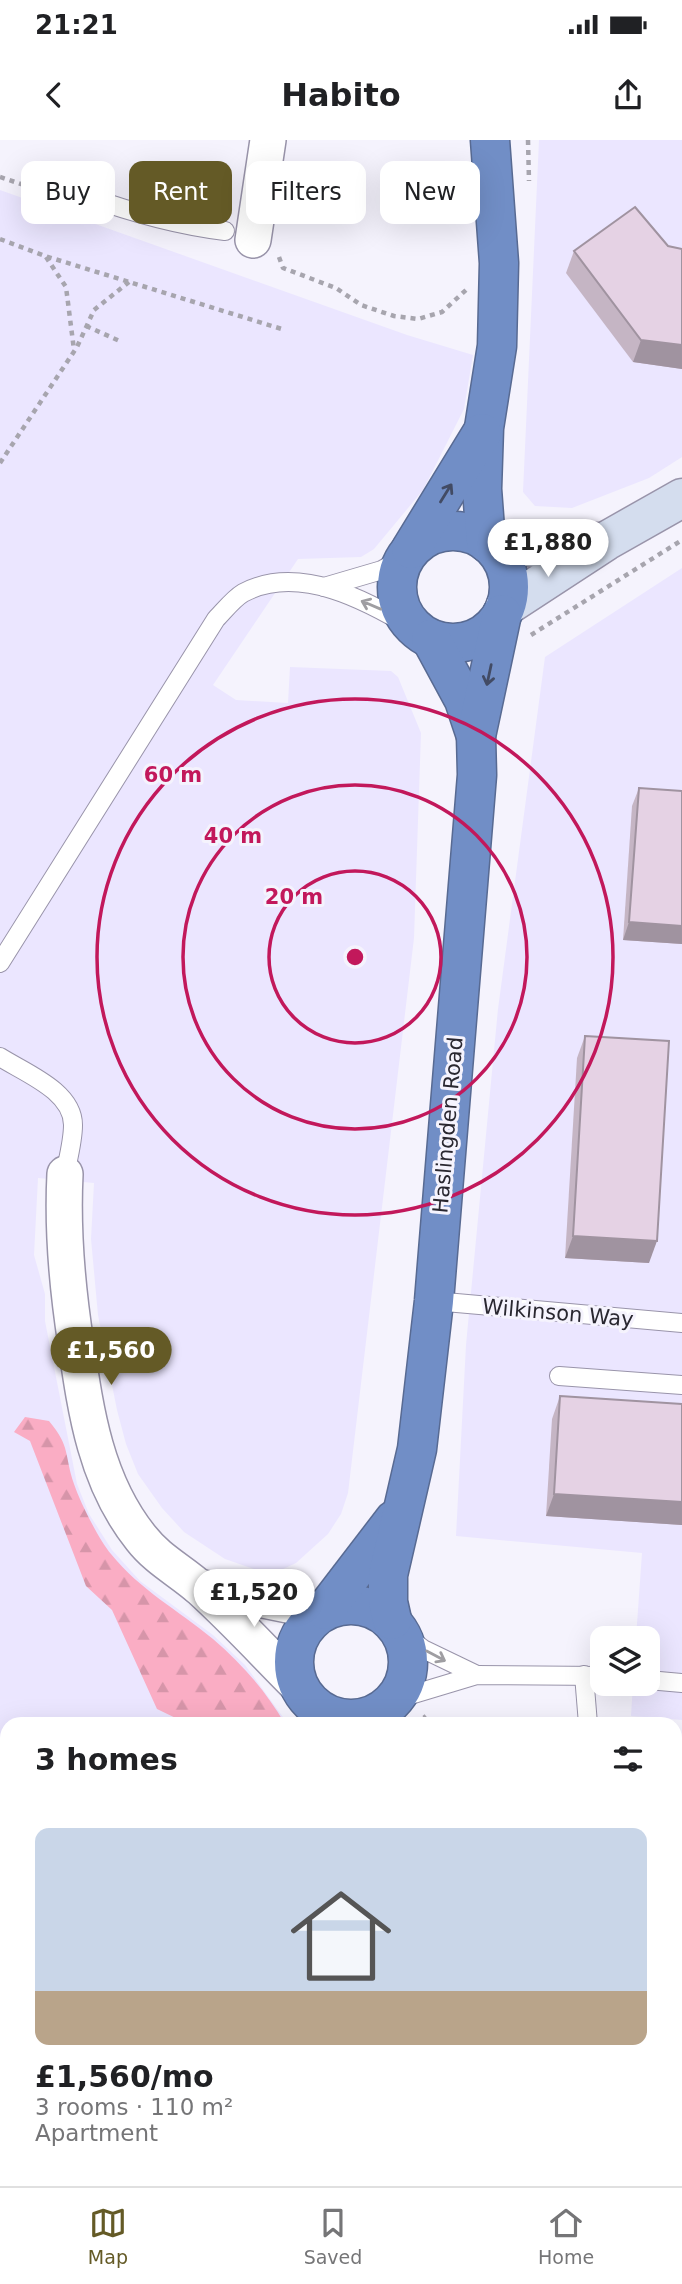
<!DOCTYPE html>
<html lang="en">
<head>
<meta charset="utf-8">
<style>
  :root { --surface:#fff; --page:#f6f6f6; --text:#202124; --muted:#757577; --line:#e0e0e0; --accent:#645a26 }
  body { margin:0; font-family:"DejaVu Sans",sans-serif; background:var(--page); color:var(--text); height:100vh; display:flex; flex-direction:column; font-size:26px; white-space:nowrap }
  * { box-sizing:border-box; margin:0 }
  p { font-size:23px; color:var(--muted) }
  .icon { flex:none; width:38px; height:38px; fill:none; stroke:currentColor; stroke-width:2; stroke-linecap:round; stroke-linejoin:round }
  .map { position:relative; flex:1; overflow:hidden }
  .sheet { position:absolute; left:0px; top:1577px; width:682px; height:471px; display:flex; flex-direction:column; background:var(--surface); border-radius:21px 21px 0 0; box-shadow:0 7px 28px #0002 }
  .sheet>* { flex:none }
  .guide { position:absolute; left:21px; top:21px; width:640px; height:63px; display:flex; gap:14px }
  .controls { position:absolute; left:590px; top:1486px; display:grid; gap:14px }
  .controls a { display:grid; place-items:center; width:70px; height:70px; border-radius:14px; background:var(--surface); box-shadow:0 7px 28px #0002; font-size:35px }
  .price { position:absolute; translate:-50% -60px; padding:0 16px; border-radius:24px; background:#fff; color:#222; font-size:23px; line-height:46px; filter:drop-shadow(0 2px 4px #0008) }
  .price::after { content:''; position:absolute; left:50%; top:42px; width:21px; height:16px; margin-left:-10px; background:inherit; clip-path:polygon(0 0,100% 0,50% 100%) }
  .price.current { background:var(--accent); color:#fff }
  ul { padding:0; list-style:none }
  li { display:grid; align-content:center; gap:14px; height:371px; padding:0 35px }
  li+li { border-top:2px solid var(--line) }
  li span { display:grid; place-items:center; height:217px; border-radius:14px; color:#555 }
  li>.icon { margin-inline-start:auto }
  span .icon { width:126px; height:126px; fill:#fffc; stroke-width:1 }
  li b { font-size:30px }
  h2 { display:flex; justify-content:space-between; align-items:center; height:84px; padding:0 35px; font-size:30px }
  .chip { padding:0 24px; border-radius:14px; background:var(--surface); box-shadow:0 7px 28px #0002; font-size:24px; line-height:63px }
  .chip.current { background:var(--accent); color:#fff }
  .status { display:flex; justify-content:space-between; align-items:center; height:49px; padding:0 35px; background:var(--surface); direction:ltr }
  .status svg { height:19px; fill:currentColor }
  header { display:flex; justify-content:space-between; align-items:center; height:91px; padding:0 35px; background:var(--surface); font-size:32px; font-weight:700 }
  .tabs { display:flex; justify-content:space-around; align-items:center; height:98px; border-top:2px solid var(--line); background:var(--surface); font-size:19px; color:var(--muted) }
  .tabs a { display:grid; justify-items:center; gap:4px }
  .tabs .current { color:var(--accent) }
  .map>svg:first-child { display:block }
  .built { fill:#ebe6ff }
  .forest { fill:url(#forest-firs) }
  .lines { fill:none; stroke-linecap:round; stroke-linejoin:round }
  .lane-casing { stroke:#9994aa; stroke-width:20 }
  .street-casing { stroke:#9994aa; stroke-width:38 }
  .secondary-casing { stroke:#9994aa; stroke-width:41 }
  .highway-casing { stroke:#586a92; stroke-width:41 }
  .path { stroke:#a7a5ae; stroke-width:4.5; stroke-dasharray:5 5; stroke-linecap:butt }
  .lane { stroke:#fff; stroke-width:18 }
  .street { stroke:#fff; stroke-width:35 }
  .secondary { stroke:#d4ddee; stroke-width:38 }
  .highway { stroke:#718ec6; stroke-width:38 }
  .wall { fill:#c5b5c4 }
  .shaded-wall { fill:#a093a0 }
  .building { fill:#e5d2e4; stroke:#a093a0; stroke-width:2 }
  .oneway { stroke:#424b64 }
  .oneway2 { stroke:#9f9ea2 }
  .ring { fill:none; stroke:#c2185b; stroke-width:3.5 }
  .labels { text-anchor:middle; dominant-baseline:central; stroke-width:6; stroke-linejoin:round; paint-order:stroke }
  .street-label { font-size:21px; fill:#292730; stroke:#f5f3fd }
  .centre { fill:#c2185b; stroke:#f5f3fd; stroke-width:3.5 }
  .ring-label { font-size:21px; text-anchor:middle; font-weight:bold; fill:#c2185b; stroke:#f5f3fd; stroke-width:6; stroke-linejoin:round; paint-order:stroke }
</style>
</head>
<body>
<div class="status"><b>21:21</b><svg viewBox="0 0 49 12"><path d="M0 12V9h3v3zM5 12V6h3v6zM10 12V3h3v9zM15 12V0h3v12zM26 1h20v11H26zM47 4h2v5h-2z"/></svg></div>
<header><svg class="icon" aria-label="back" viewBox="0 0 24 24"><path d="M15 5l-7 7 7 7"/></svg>Habito<svg class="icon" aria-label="share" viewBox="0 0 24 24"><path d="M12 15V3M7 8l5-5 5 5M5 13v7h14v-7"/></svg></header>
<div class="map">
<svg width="682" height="2046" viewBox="0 0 682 2046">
  <defs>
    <pattern id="forest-firs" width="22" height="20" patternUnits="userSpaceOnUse" patternTransform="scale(1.75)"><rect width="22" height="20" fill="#faadc4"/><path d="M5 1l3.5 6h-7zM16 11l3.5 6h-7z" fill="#d695a9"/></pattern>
  </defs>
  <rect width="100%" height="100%" fill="#f5f3fd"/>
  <g class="built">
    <path d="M539,0h143v317l-33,21 -77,30 -37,-2 -12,-14z"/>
    <path d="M0,50l407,145 66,20 -9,54 -41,81 -49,59 -13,8 -63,2 -85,126 23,15 52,3 2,-36 101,4 7,6 23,56 -7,205 -66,555 -7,21 -13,20 -32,29 -15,7 -16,3 -40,-14 -41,-27 -22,-24 -24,-34 -12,-30 -9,-34 -19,-95 -7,-76 3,-56 -56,-5 -4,77 11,39v27l32,163 12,30 23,36 28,31 73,54 32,30 43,59h-281v353h-7z"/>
    <path d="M682,428v1152l-51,-4 2,-32h15v-46h-12l6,-85 -186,-17 10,-191 32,-336 47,-352z"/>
    <path d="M676,1973h6v73h-262v-5l256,-1z"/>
  </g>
  <g class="forest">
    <path d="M25,1277l24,4c22,26 15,34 25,63 6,18 25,56 37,70 29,36 67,56 102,85 29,25 53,52 72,85h-97l-31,-15 -45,-99 -26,-24 -56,-145 -16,-9z"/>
    <path d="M0,1877l7,3v68l-7,-1z"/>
    <rect x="176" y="2041" width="174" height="5"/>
  </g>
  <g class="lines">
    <g class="lane-casing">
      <g id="lane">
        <path d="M86,56c47,17 90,29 139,35"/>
        <path d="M324,447l58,-17 24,-14"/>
        <path d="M0,823l216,-344c8,-8 17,-20 27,-26 56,-30 125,8 173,37"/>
        <path d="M0,917c25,16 73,34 73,68 0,16 -5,34 -8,49"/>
        <path d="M434,1161l248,22"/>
        <path d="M559,1236l123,9"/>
        <path d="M399,1490l24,19 54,26"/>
        <path d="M584,1535l4,49"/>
        <path d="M648,1540l34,3"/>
        <path d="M394,1560l83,-25 125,1"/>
        <path d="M629,2046v-6"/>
      </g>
    </g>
    <g class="street-casing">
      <g id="street">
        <path d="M253,100l15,-100"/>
        <path d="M65,1034c-3,58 2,112 11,170 10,69 20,138 65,194 17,22 40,33 60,51 34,31 66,66 98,98"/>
        <path d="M199,1447l123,25"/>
      </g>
    </g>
    <g class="secondary-casing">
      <g id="secondary">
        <path d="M489,404l63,5 45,-7"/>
        <path d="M505,467l101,-66 76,-43"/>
      </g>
    </g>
    <g class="highway-casing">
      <g id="highway">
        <circle cx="453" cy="447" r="56"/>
        <path d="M486,402l-4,-53 2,-61 13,-82 2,-83 -9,-123"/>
        <path d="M411,409l71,-116"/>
        <path d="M431,499l33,61 12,36"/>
        <circle cx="351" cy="1522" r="57"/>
        <path d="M325,1470l69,-90"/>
        <path d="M392,1480l-4,-18v-27l29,-126 17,-148 43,-526 -1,-39 26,-122"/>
        <path d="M371,2046v-6"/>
      </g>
    </g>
    <g class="path">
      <path d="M528,0l1,41"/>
      <path d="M0,37l51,17 15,1"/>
      <path d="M0,99l45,17 240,74"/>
      <path d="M46,117l20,30 8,63"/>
      <path d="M279,117l4,11 53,20 25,17 33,11 24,3 24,-7 24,-22"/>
      <path d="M86,186l36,16"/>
      <path d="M0,323l77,-116 17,-37 35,-28"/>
      <path d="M531,495l151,-95"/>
      <path d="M416,1584l10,-8"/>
      <path d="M0,1955l7,1"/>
    </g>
    <use href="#lane" class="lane"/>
    <use href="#street" class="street"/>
    <use href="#secondary" class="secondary"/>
    <use href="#highway" class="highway"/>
  </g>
  <g class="wall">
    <path d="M668,106l14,3v120l-49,-7 -67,-89 8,-22z"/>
    <path d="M639,648l43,3v153l-59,-4 9,-134z"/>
    <path d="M585,896l64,227 -84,-5 12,-200z"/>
    <path d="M560,1256l122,8v121l-136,-9 6,-97z"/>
    <rect x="103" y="2040" width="80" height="6"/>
  </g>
  <g class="shaded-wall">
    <path d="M641,200l41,5v24l-49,-7z"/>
    <path d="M629,782l53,4v18l-59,-4z"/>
    <path d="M573,1096l84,5 -8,22 -84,-5z"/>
    <path d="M554,1354l128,8v23l-136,-9z"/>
  </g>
  <g class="building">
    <path d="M635,67l33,39 14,3v96l-41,-5 -67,-89z"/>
    <path d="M639,648l43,3v135l-53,-4z"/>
    <path d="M585,896l84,5 -12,200 -84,-5z"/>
    <path d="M560,1256l122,8v98l-128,-8z"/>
    <rect x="109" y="2040" width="74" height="6"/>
  </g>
  <defs><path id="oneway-shaft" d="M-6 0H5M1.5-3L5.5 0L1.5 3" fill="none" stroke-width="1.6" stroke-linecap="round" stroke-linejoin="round" transform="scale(1.75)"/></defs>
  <g class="oneway">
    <use href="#oneway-shaft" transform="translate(446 353) rotate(-58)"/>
    <use href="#oneway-shaft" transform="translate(489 535) rotate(102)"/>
  </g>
  <g class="oneway2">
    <use href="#oneway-shaft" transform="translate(371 465) rotate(-157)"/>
    <use href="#oneway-shaft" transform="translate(436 1516) rotate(28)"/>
  </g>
  <g class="ring">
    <circle cx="355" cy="817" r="86"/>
    <circle cx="355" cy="817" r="172"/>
    <circle cx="355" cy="817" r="258"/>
  </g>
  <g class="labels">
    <g class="street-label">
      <text transform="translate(448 985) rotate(-85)">Haslingden Road</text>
      <text transform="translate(558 1173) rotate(5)">Wilkinson Way</text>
    </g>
  </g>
  <circle cx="355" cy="817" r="10" class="centre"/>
  <g class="ring-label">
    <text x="173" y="642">60 m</text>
    <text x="233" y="703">40 m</text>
    <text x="294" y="764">20 m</text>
  </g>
</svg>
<div class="controls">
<a><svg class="icon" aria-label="layers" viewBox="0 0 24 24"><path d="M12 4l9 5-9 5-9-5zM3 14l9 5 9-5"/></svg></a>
</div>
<b class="price" style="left:548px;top:439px">£1,880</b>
<b class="price current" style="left:111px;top:1247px">£1,560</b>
<b class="price" style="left:254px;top:1489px">£1,520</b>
<div class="guide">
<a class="chip">Buy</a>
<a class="chip current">Rent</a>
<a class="chip">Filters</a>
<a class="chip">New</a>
</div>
<section class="sheet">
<h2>3 homes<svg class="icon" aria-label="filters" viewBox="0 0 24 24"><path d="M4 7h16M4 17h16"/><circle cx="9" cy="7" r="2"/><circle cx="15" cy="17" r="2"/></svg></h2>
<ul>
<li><span style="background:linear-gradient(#c9d6e8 75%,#b9a48a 0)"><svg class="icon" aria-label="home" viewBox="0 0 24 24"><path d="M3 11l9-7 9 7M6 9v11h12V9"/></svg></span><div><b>£1,560/mo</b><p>3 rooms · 110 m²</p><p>Apartment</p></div></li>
</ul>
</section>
</div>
<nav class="tabs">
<a class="current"><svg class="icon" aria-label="map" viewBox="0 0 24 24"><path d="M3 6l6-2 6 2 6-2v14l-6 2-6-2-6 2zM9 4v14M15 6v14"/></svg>Map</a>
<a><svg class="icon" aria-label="saved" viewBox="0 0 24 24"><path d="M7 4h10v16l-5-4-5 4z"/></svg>Saved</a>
<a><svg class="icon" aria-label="home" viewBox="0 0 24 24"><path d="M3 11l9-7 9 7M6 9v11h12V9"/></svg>Home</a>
</nav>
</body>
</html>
